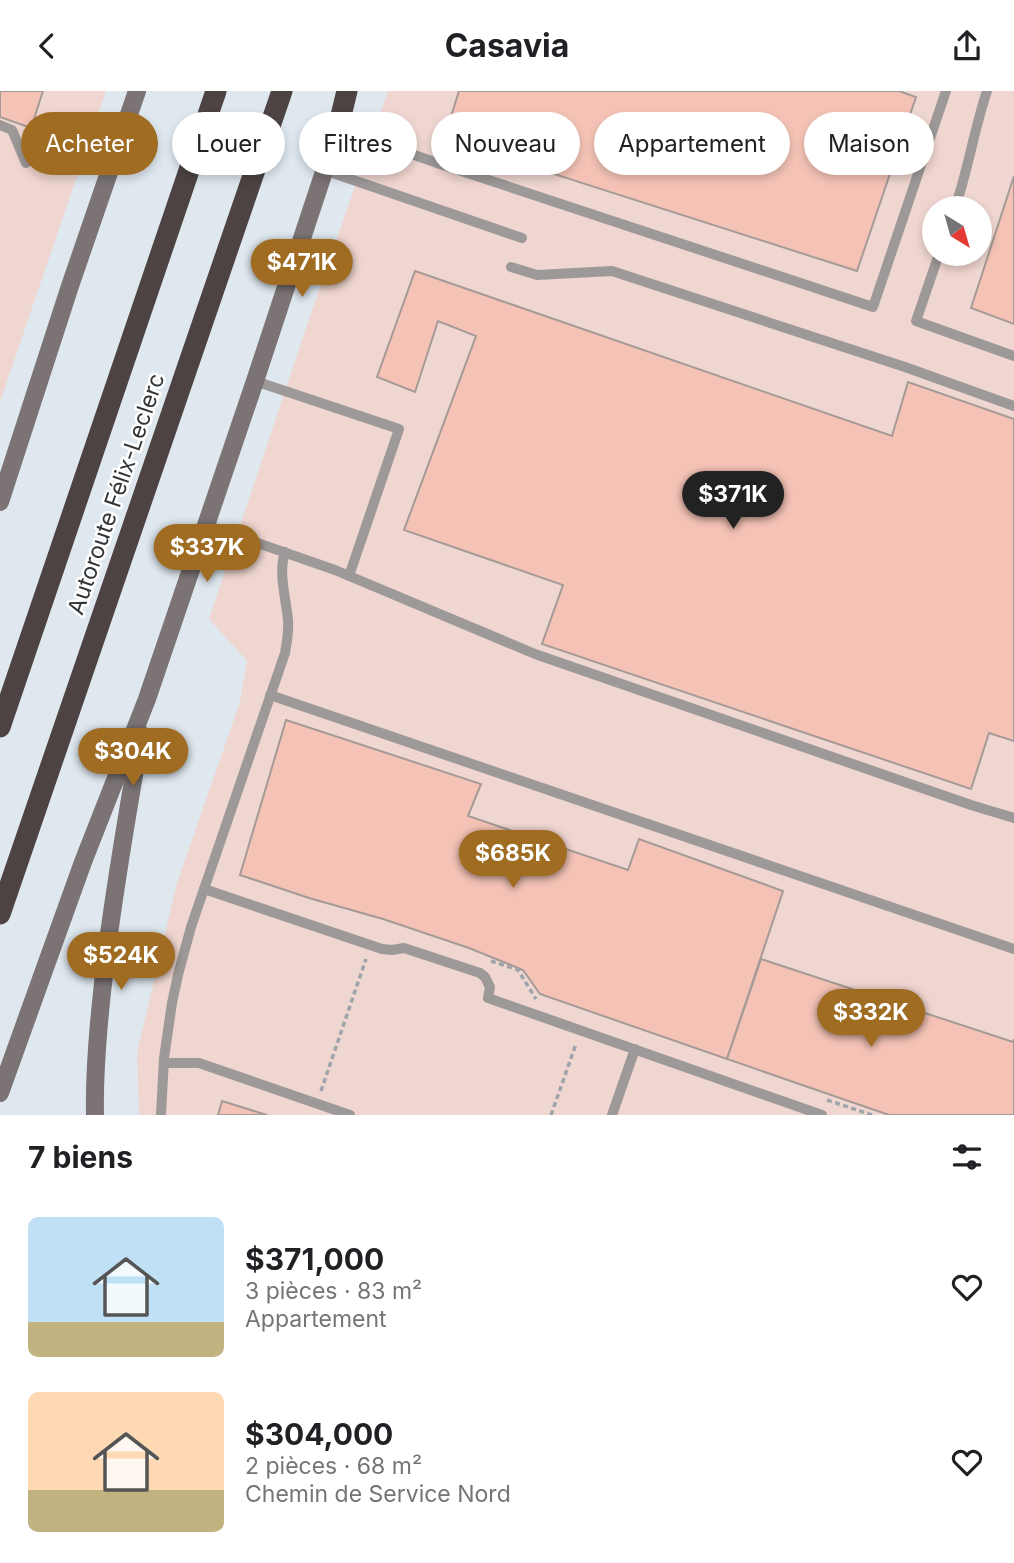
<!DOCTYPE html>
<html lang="fr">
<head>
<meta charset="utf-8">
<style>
  :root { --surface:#fff; --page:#f2f2f2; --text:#202124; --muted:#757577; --accent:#9f6c22 }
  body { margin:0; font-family:Inter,sans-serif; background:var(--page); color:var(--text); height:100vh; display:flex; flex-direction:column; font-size:26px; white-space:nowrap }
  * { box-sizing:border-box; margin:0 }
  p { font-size:23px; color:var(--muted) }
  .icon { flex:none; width:38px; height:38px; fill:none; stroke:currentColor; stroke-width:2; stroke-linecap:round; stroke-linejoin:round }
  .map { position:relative; height:1024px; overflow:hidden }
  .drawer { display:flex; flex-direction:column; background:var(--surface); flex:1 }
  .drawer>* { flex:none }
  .guide { position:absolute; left:21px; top:21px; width:973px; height:63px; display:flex; gap:14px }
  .needle { width:46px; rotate:143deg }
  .fabs { position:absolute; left:922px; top:105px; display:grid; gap:14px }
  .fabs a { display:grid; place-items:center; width:70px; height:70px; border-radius:50%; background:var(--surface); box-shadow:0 4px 10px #0003; font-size:35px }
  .price { position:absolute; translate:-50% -60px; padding:0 16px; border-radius:24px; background:var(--accent); color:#fff; font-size:23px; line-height:46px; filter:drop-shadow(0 2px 4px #0008) }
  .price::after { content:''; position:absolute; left:50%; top:42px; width:21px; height:16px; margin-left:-10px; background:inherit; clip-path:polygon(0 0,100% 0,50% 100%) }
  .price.on { background:#222; color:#fff }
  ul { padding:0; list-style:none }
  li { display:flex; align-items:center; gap:21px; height:175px; padding:0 28px }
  li span { display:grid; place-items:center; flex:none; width:196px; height:140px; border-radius:10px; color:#555 }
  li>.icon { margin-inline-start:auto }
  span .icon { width:84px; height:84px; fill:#fffc; stroke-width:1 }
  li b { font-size:30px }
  h2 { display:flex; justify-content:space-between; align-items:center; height:84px; padding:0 28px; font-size:30px }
  .chip { padding:0 24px; border-radius:32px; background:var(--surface); box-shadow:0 4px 10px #0003; font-size:24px; line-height:63px }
  .chip.on { background:var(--accent); color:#fff }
  header { display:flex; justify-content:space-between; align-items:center; height:91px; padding:0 28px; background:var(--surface); font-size:32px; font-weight:700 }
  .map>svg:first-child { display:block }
  .commercial { fill:#f0d6d0; fill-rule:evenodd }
  .building { fill:#f5c3b6; stroke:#a59a97; stroke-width:2 }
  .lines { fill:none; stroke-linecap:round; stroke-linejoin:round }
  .path { stroke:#9ea4aa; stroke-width:3.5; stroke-dasharray:5 3.5; stroke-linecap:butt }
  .lane { stroke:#9e9999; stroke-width:10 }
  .secondary { stroke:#7b7374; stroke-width:18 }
  .highway { stroke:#4d4343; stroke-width:21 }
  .labels { text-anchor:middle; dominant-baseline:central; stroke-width:5; stroke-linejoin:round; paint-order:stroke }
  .street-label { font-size:23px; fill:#333639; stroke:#fff }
</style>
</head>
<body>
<header><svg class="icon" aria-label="back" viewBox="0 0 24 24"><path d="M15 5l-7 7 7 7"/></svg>Casavia<svg class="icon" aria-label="share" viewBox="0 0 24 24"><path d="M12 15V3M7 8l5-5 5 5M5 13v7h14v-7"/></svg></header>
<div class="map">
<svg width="1014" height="1024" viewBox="0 0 1014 1024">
  <rect width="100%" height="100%" fill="#dfe8ef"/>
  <g class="commercial">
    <path d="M0,0h106l-106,311z"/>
    <path d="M388,0h626v1024h-875l-2,-62 40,-170 63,-181 7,-41 -38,-42 98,-294zM934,117h46v46h-46z"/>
  </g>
  <g class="building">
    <path d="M0,0h43l-12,37 -31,-11z"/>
    <path d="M459,0h440l17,6 -59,174 -384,-123 5,-13 -30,-9z"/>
    <path d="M1014,85v148l-43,-16z"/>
    <path d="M415,180l477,165 16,-54 106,37v322l-25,-8 -18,56 -429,-145 21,-59 -159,-55 72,-194 -38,-15 -23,71 -38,-15z"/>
    <path d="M286,629l195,64 -13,32 160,54 11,-31 144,52 -56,168 -187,-65 -17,-24 -54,-22 -86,-29 -74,-21 -69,-23z"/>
    <path d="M761,868l252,83 1,-3v76h-125l-162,-56z"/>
    <path d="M222,1010l45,14h-49z"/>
  </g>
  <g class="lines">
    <g class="path">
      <path d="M491,870l27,9 18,29"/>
      <path d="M321,1000l45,-132"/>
      <path d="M827,1009l45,15"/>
      <path d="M551,1024l25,-71"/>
    </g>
    <g class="lane">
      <path d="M0,34l12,5 14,33"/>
      <path d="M338,37l99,35 436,144 73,-216"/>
      <path d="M324,79l198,68"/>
      <path d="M955,117c13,-38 19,-78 32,-117"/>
      <path d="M939,163l-23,67 98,35"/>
      <path d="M511,176l26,8 75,-4 293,96 109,39"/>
      <path d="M255,290l144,48 -50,147"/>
      <path d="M206,434l129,45 200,84 436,151 43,13"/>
      <path d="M270,604l744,254"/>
      <path d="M204,798l178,60 10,1 12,-2 76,25 5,4 5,10 -2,11 334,117"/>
      <path d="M164,972h35l151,52"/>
      <path d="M161,1024l3,-57 8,-55 6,-28 13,-48 94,-274c2,-11 4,-22 3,-33 -2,-22 -10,-47 -3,-68"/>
      <path d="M612,1024l23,-66"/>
    </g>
    <g class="secondary">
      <path d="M0,411l70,-216 67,-195"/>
      <path d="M0,1002l83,-231 64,-163 108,-318 87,-264"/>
      <path d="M95,1024c-1,-50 4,-99 10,-149 9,-78 23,-155 36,-232"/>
    </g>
    <g class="highway">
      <path d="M338,37l9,-37"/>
      <path d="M0,636l216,-636"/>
      <path d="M0,823l282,-823"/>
    </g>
  </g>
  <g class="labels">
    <g class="street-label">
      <text transform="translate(116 403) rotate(-71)">Autoroute Félix-Leclerc</text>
    </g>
  </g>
</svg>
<div class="fabs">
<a><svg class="needle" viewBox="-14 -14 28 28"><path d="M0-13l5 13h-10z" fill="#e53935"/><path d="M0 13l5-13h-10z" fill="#757577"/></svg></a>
</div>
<b class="price" style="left:302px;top:208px">$471K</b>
<b class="price on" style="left:733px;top:440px">$371K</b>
<b class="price" style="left:207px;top:493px">$337K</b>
<b class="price" style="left:133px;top:697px">$304K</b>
<b class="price" style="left:513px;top:799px">$685K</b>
<b class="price" style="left:121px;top:901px">$524K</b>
<b class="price" style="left:871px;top:958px">$332K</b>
<div class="guide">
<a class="chip on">Acheter</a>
<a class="chip">Louer</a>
<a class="chip">Filtres</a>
<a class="chip">Nouveau</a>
<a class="chip">Appartement</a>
<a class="chip">Maison</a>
</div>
</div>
<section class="drawer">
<h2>7 biens<svg class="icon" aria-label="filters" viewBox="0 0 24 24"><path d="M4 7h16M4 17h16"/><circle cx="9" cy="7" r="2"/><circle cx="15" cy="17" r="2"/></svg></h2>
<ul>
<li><span style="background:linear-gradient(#bfe0f5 75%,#c2b280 0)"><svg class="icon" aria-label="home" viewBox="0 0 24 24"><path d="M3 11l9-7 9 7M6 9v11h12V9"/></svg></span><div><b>$371,000</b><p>3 pièces · 83 m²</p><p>Appartement</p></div><svg class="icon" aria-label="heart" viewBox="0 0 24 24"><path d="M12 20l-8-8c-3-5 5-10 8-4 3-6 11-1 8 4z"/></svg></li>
<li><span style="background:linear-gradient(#ffd9b3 70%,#c2b280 0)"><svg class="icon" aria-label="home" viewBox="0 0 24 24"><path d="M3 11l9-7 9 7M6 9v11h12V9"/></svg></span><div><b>$304,000</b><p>2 pièces · 68 m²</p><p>Chemin de Service Nord</p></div><svg class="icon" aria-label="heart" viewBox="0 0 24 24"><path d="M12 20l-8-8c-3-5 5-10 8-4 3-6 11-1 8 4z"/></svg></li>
</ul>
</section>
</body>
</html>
